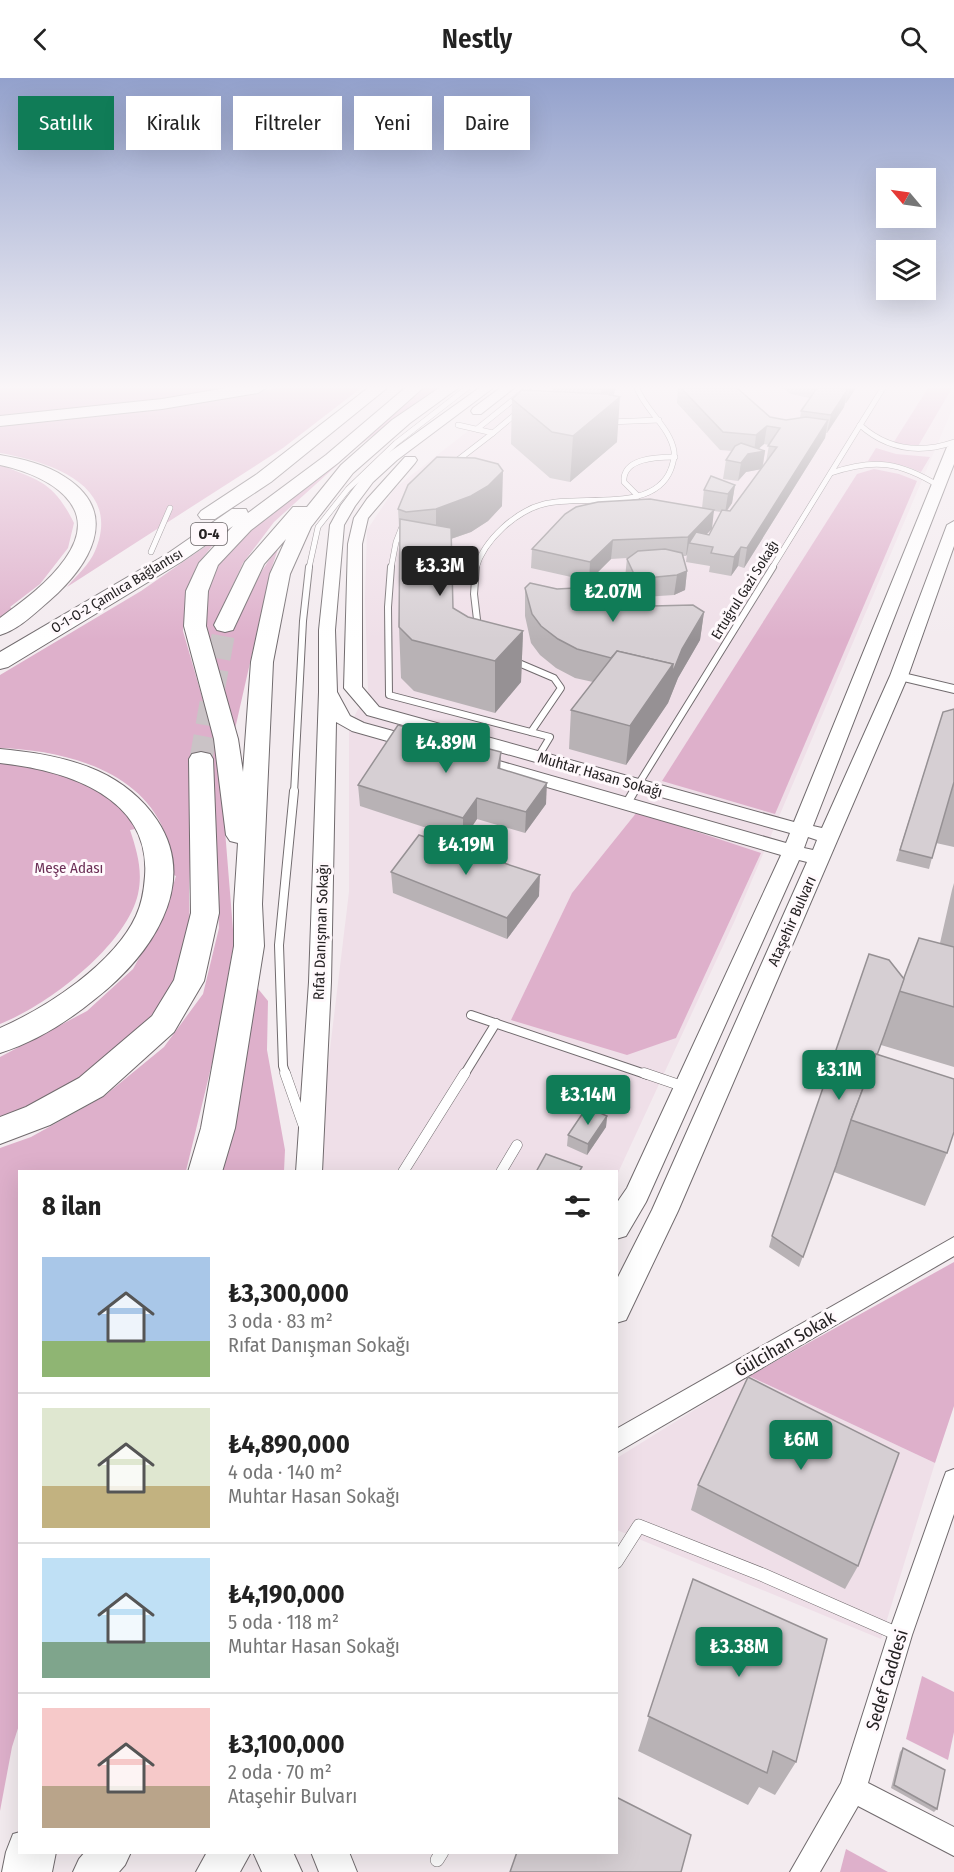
<!DOCTYPE html>
<html lang="tr">
<head>
<meta charset="utf-8">
<style>
  :root { --surface:#fff; --page:#f6f6f6; --text:#222; --muted:#767676; --line:#e0e0e0; --accent:#107c57 }
  body { margin:0; font-family:"Fira Sans Condensed",sans-serif; background:var(--page); color:var(--text); height:100vh; display:flex; flex-direction:column; font-size:22px; white-space:nowrap }
  * { box-sizing:border-box; margin:0 }
  p { font-size:20px; color:var(--muted) }
  .icon { flex:none; width:33px; height:33px; fill:none; stroke:currentColor; stroke-width:2; stroke-linecap:round; stroke-linejoin:round }
  .map { position:relative; flex:1; overflow:hidden }
  .panel { position:absolute; left:18px; top:1092px; width:600px; height:684px; display:flex; flex-direction:column; background:var(--surface); border-radius:0px; box-shadow:0 6px 24px #0002 }
  .panel>* { flex:none }
  .hud { position:absolute; left:18px; top:18px; width:600px; height:54px; display:flex; gap:12px }
  .needle { width:39px; rotate:299deg }
  .tools { position:absolute; left:876px; top:90px; display:grid; gap:12px }
  .tools a { display:grid; place-items:center; width:60px; height:60px; border-radius:0px; background:var(--surface); box-shadow:0 6px 24px #0002; font-size:30px }
  .price { position:absolute; translate:-50% -51px; padding:0 14px; border-radius:6px; background:var(--accent); color:#fff; font-size:20px; line-height:39px; filter:drop-shadow(0 2px 3px #0008) }
  .price::after { content:''; position:absolute; left:50%; top:36px; width:18px; height:14px; margin-left:-9px; background:inherit; clip-path:polygon(0 0,100% 0,50% 100%) }
  .price.active { background:#222; color:#fff }
  ul { padding:0; list-style:none }
  li { display:flex; align-items:center; gap:18px; height:150px; padding:0 24px }
  li+li { border-top:2px solid var(--line) }
  li span { display:grid; place-items:center; flex:none; width:168px; height:120px; border-radius:0px; color:#555 }
  li>.icon { margin-inline-start:auto }
  span .icon { width:72px; height:72px; fill:#fffc; stroke-width:1 }
  li b { font-size:26px }
  h2 { display:flex; justify-content:space-between; align-items:center; height:72px; padding:0 24px; font-size:26px }
  .pill { padding:0 21px; border-radius:0px; background:var(--surface); box-shadow:0 6px 24px #0002; font-size:21px; line-height:54px }
  .pill.active { background:var(--accent); color:#fff }
  header { display:flex; justify-content:space-between; align-items:center; height:78px; padding:0 24px; background:var(--surface); font-size:27px; font-weight:600 }
  .map>svg:first-child { display:block }
  .built { fill:#efdfe8 }
  .green { fill:#deb0cb }
  .lines { fill:none; stroke-linecap:round; stroke-linejoin:round }
  .highway-tunnel { stroke:#cac3c6; stroke-width:23; stroke-dasharray:23 11; stroke-linecap:butt }
  .lane-far4-casing { stroke:#716b6e; stroke-width:6 }
  .lane-far3-casing { stroke:#716b6e; stroke-width:8 }
  .lane-far2-casing { stroke:#716b6e; stroke-width:10 }
  .lane-far1-casing { stroke:#716b6e; stroke-width:11 }
  .lane-casing { stroke:#716b6e; stroke-width:14 }
  .street-casing { stroke:#716b6e; stroke-width:2 }
  .secondary-casing { stroke:#716b6e; stroke-width:2 }
  .highway-casing { stroke:#716b6e; stroke-width:2 }
  .lane-far4 { stroke:#fff; stroke-width:5 }
  .lane-far3 { stroke:#fff; stroke-width:6 }
  .lane-far2 { stroke:#fff; stroke-width:8 }
  .lane-far1 { stroke:#fff; stroke-width:10 }
  .lane { stroke:#fff; stroke-width:13 }
  .street { fill:#fff; fill-rule:evenodd }
  .secondary { fill:#fff; fill-rule:evenodd }
  .highway { fill:#fff; fill-rule:evenodd }
  .wall { fill:#b8b2b5; fill-rule:evenodd }
  .shaded-wall { fill:#969194 }
  .building { fill:#d6cfd3; stroke:#969194; stroke-width:1.5 }
  .labels { text-anchor:middle; dominant-baseline:central; stroke-width:6; stroke-linejoin:round; paint-order:stroke }
  .shield { fill:#fff9fc; stroke:#676365; stroke-width:1.5 }
  .shield-label { font-size:14px; font-weight:bold; fill:#262324 }
  .far-street-label { font-size:14px; fill:#262324; stroke:#fff9fc }
  .street-label { font-size:15px; fill:#262324; stroke:#fff9fc }
  .park-label { font-size:15px; fill:#6b2f56; stroke:#fff9fc }
  .near-street-label { font-size:18px; fill:#262324; stroke:#fff9fc }
</style>
</head>
<body>
<header><svg class="icon" aria-label="back" viewBox="0 0 24 24"><path d="M15 5l-7 7 7 7"/></svg>Nestly<svg class="icon" aria-label="search" viewBox="0 0 24 24"><circle cx="10" cy="10" r="6"/><path d="M15 15l6 6"/></svg></header>
<div class="map">
<svg width="954" height="1794" viewBox="0 0 954 1794">
  <rect width="100%" height="100%" fill="#f3ebef"/>
  <g class="built">
    <path d="M523,310h431v17l-219,515 -118,255 -1,-3h-295l5,-90 23,-190v-166l19,-35 -3,-92 2,-69 28,-42z"/>
    <path d="M749,1298l186,87 -54,176 -264,-109v-72z"/>
  </g>
  <g class="green">
    <path d="M0,310h231l-73,13 -158,16z"/>
    <path d="M276,310h85l-78,60 -216,139c9,-11 23,-23 28,-36 28,-66 -45,-89 -95,-98v-27l153,-16z"/>
    <path d="M423,310h16l-82,59 -83,75 -31,41 -26,57v5h19l15,-37 29,-45 -9,27 -36,159 -33,-118 9,-35 13,-19 25,-25z"/>
    <path d="M928,310h24l-35,60 -25,-3z"/>
    <path d="M876,370l20,6 34,3 -9,15 -16,-6 -37,-5z"/>
    <path d="M0,387c40,15 54,18 74,58l-6,25 -28,36 -30,23 4,3 -14,9z"/>
    <path d="M874,391l25,5 18,7 -142,333 -113,-33 195,-307z"/>
    <path d="M219,459l-22,28 -10,27 -4,39 36,125 15,186 -20,113 -28,116 -166,1v550l-8,25 -12,64v-663l31,-11 72,-40 61,-50 39,-53 16,-66 -3,-68 -23,-66c-2,33 -3,66 -4,100 0,16 2,35 -1,50 -19,84 -113,145 -188,173v-60l87,-46 46,-42 32,-58 11,-35 -5,-2c-2,-15 -3,-36 -10,-50 -28,-57 -103,-74 -161,-76v-73l141,-84z"/>
    <path d="M0,684l65,13 43,21 32,32 -10,2c7,21 13,41 8,64 -12,52 -90,111 -138,130z"/>
    <path d="M637,734l124,41 -85,185 -49,17 -116,-35 61,-127z"/>
    <path d="M255,907l13,16 -1,49 18,100 -1,21 -64,1z"/>
    <path d="M954,1184v144l-19,57 -186,-87z"/>
    <path d="M922,1598l32,16v40l-6,28 -42,-21z"/>
    <path d="M846,1771l42,23h-48z"/>
  </g>
  <g class="lines">
    <path class="highway-tunnel" d="M201,681l24,-134"/>
    <g class="lane-far4-casing">
      <g id="lane-far4">
        <path d="M609,344l50,-2"/>
        <path d="M860,347c28,25 59,29 94,17"/>
        <path d="M477,351l51,-41"/>
        <path d="M493,355l25,-21"/>
        <path d="M454,385l39,-30 -35,-8"/>
        <path d="M831,395c44,-15 69,-11 108,13"/>
        <path d="M638,418l-14,-14c-2,-24 33,-25 51,-25"/>
        <path d="M151,474l19,-44"/>
        <path d="M442,489l7,1"/>
        <path d="M309,490l9,-41 30,-38 48,-46 71,-55"/>
        <path d="M391,490l5,-26 7,-18"/>
        <path d="M476,490c8,-28 40,-57 68,-64 37,-10 110,10 127,-35 2,-6 4,-11 3,-18 -4,-24 -29,-41 -37,-63"/>
        <path d="M772,490l111,-180"/>
      </g>
    </g>
    <g class="lane-far3-casing">
      <g id="lane-far3">
        <path d="M391,489l-3,40 1,88 161,42 -12,20"/>
        <path d="M442,489l32,5"/>
        <path d="M476,489l-2,27 4,34"/>
        <path d="M514,583l40,17 7,10 -30,44"/>
        <path d="M294,715l9,-172 6,-54"/>
        <path d="M633,715l140,-226"/>
      </g>
    </g>
    <g class="lane-far2-casing">
      <g id="lane-far2">
        <path d="M627,725l7,-12"/>
        <path d="M471,937l177,60"/>
        <path d="M286,997l-3,-9 -4,-121 15,-154"/>
        <path d="M464,997l32,-52"/>
      </g>
    </g>
    <g class="lane-far1-casing">
      <g id="lane-far1">
        <path d="M285,995l18,51"/>
        <path d="M644,995l41,14"/>
        <path d="M403,1094l62,-99"/>
        <path d="M501,1094l16,-27"/>
      </g>
    </g>
    <g class="lane-casing">
      <g id="lane">
        <path d="M616,1484l23,-36 124,49 137,60"/>
        <path d="M437,1782l5,-8"/>
      </g>
    </g>
    <g class="street-casing">
      <g id="street">
        <path d="M899,594l55,13v8l-59,-14 -2,-3 2,-3z"/>
        <path d="M954,1159v19l-338,197v-24z"/>
        <path d="M954,1391v45l-42,121 -44,148 86,44v29l-96,-50 -38,66h-30l51,-89 47,-148 55,-155 3,-8z"/>
      </g>
    </g>
    <g class="secondary-casing">
      <g id="secondary">
        <path d="M479,310h14l-96,72 -24,22 -18,24 -11,19 -9,105 2,62 13,24 14,7 62,17 2,4 -2,4 -7,2 -67,-19 -16,-9 -5,260 -9,190h-26l13,-190 10,-290v-62l11,-105 11,-20 22,-29 24,-22z"/>
        <path d="M500,310h14l-33,26h-8l-2,-3 2,-3z"/>
        <path d="M954,365v21l-141,362 9,2 68,-152 57,-151 7,-4v25l-46,130 -230,535 -52,109 -10,3v-42l36,-71 155,-348 -8,-2 -153,342 -20,34 -10,3v-35l11,-16 154,-333 -317,-92 -2,-4 2,-4h14l308,88 4,-10 -423,-118 -23,-27 4,-144 6,-26 13,-19 38,-42h10l2,3 -2,3 -47,55 -6,26v143l17,20 415,115 153,-375zM808,759l9,3 -4,10 -9,-2z"/>
        <path d="M85,1774h46l-6,13 -6,7h-46l6,-13z"/>
        <path d="M207,1774h44l-11,20h-44z"/>
        <path d="M253,1774h40l9,20h-40z"/>
        <path d="M311,1774h38l8,20h-38z"/>
      </g>
    </g>
    <g class="highway-casing">
      <g id="highway">
        <path d="M226,310h40l-8,5 -96,16 -162,17v-10l162,-17z"/>
        <path d="M368,310h19l-116,94 -56,37h-14l-3,-4 3,-4 56,-37z"/>
        <path d="M405,310h18l-85,75 -87,67 -33,35 -10,26 -2,35 32,113 5,33 8,-110 19,-88 16,-35 -22,25 -31,66 -8,2 -8,-2 -3,-5 31,-63 48,-55h14l34,-42 51,-45 47,-32h19l-48,35 -57,50 -42,54 -21,47 -17,88 -11,242 2,42 -29,182 -13,44h-34l13,-44 33,-182v-42l4,-61 -8,-2 -4,-6 -12,-96 -30,-113 2,-35 13,-28 34,-37 -52,36 -173,105 -8,2v-17l167,-98 65,-45h14l2,4 78,-58z"/>
        <path d="M0,377c22,4 46,9 65,22 58,37 23,90 -16,124 -14,12 -31,29 -49,34v-17c23,-17 48,-35 65,-59 39,-54 -19,-84 -65,-94z"/>
        <path d="M0,671c33,3 67,8 98,22 24,11 44,27 59,49 44,66 -9,138 -62,179 -28,23 -60,43 -95,54v-25c46,-20 114,-64 136,-112 6,-13 8,-26 9,-40 6,-80 -80,-106 -145,-113z"/>
        <path d="M201,674l9,2 3,5 6,154 -15,68 -30,51 -71,64 -53,29 -50,19v-27l26,-10 53,-29 73,-62 22,-36 17,-67 -2,-154 3,-5z"/>
        <path d="M20,1754v20h36l-4,20h-50l4,-20 7,-18z"/>
      </g>
    </g>
    <use href="#lane-far4" class="lane-far4"/>
    <use href="#lane-far3" class="lane-far3"/>
    <use href="#lane-far2" class="lane-far2"/>
    <use href="#lane-far1" class="lane-far1"/>
    <use href="#lane" class="lane"/>
    <use href="#street" class="street"/>
    <use href="#secondary" class="secondary"/>
    <use href="#highway" class="highway"/>
  </g>
  <g class="wall">
    <path d="M552,310h64l-3,8 4,46 -47,40 -20,-4 -39,-34 1,-45 40,-8z"/>
    <path d="M678,310h59l33,29 16,3 14,-2 1,-7 9,-13 -19,-4 -9,-6h74l-10,15h-1l-1,4 -17,26h-1l-1,5 -81,130 -6,-2 -7,10 -22,-4 1,-6 -24,-4 1,-8 -1,2h-3l4,15 -2,19 -11,5 -30,2 -12,-4 -7,-15 2,-20 -16,1 -22,22 -58,-13 1,-19 170,-41 2,-18 31,-5 -3,18 -5,8h3l31,-42 -15,3 -8,9 -15,-2 3,-19 6,-9 -12,-1 -43,-47zM764,366l5,1 -3,17 -3,4 2,-15 -6,-3zM714,433l7,1 -12,23 -3,-1z"/>
    <path d="M502,428l-14,15 -17,11 -20,7 2,69 15,9 55,14 -2,51 -26,31 -81,-22 -13,-13 -2,-51 1,-83 -2,-35z"/>
    <path d="M525,510l32,1 41,5 15,5 39,7 52,6 -4,28 -22,38 -10,25 -42,62 -57,-16 2,-39 22,-28 -18,-4 -19,-10 -16,-13 -9,-12 -6,-27z"/>
    <path d="M943,634l11,71v64l-18,-4 -7,26 -33,-8z"/>
    <path d="M501,674l-1,17 46,35 -21,29 -48,-14 -14,21 -103,-34 -2,-21z"/>
    <path d="M391,794l148,24 -32,43 -114,-46z"/>
    <path d="M954,805v184l-73,-22 -4,10 70,98 -22,53 -91,-34 -35,95 -30,-20 3,-11 132,-257 36,-36 12,-53z"/>
    <path d="M607,1038l-1,11 -19,28 -20,-9 1,-11z"/>
    <path d="M698,1407l160,81 -13,23 -154,-79z"/>
    <path d="M693,1501l103,183 -21,33 -16,-8 -11,18 -110,-54z"/>
    <path d="M903,1670l34,61 -3,3 -43,-24 9,-36z"/>
  </g>
  <g class="shaded-wall">
    <path d="M601,310h15l-7,19 11,-10 -3,45 -47,40 3,-46 26,-23z"/>
    <path d="M849,310h7l-10,15z"/>
    <path d="M848,311l-4,18 -17,26 4,-18z"/>
    <path d="M828,342l-3,18 -81,130 3,-20z"/>
    <path d="M767,348l-3,18 -10,9 2,-18z"/>
    <path d="M765,373l-3,18 -16,3 -8,9 3,-18 7,-9z"/>
    <path d="M503,393l-1,35 -14,15 -17,11 -35,12v-35z"/>
    <path d="M735,407l-3,18 -7,10 3,-19z"/>
    <path d="M714,432l-2,19 -15,15 -8,-1 -2,11 -1,2 2,-19z"/>
    <path d="M613,462l-2,19 -22,22 1,-19z"/>
    <path d="M741,469l-3,19 -7,10 3,-19z"/>
    <path d="M687,493l-2,19 -11,5 3,-20z"/>
    <path d="M704,534l-4,28 -22,38 -10,25 -42,62 4,-39 43,-62z"/>
    <path d="M523,553l-2,51 -26,31v-52z"/>
    <path d="M501,674l-1,21 -2,-5z"/>
    <path d="M547,705l-1,21 -21,29 1,-21z"/>
    <path d="M477,720v21l-14,21v-22z"/>
    <path d="M540,797l-1,21 -32,43v-21z"/>
    <path d="M607,1038l-1,11 -19,28 1,-11z"/>
  </g>
  <g class="building">
    <path d="M681,310h56l33,29 16,3 20,-3 22,3 -81,128 -6,-1 -7,10 -23,-4 2,-6 -24,-4 7,-11 13,3 13,-25 8,1 47,-64 -9,-1 12,-18 -13,-2 -11,9 -33,-3z"/>
    <path d="M817,310h24l7,1 -17,26 -30,-4z"/>
    <path d="M522,312l84,4 14,3 -47,39 -21,-4 -40,-33z"/>
    <path d="M741,365l24,8 -17,3 -7,9 -15,-3 9,-14z"/>
    <path d="M437,379l38,1 23,6 5,7 -15,15 -17,10 -35,13 -30,3 -8,-3 10,-24z"/>
    <path d="M711,398l24,9 -7,9 -24,-4z"/>
    <path d="M650,421l64,11 -26,27 -75,3 -23,22 -58,-13 33,-35 11,-7 22,-5z"/>
    <path d="M400,441l51,9 2,80 15,9 55,14 -28,30 -83,-21 -13,-13z"/>
    <path d="M665,471l17,4 5,18 -10,4 -31,3 -12,-4 -7,-15 11,-8z"/>
    <path d="M530,505l27,6 37,-2 4,7 15,5 39,7 41,-1 11,7 -22,37 -10,25 1,-10 -56,-13 -6,7 -34,-9 -19,-10 -17,-13 -9,-12 -7,-26z"/>
    <path d="M617,573l56,13 -43,62 -59,-16z"/>
    <path d="M954,631v73l-22,76 -32,-8 43,-138z"/>
    <path d="M398,647l103,27 -3,16 49,15 -21,29 -49,-14 -14,20 -105,-33z"/>
    <path d="M419,757l121,40 -33,43 -116,-46z"/>
    <path d="M919,860l35,9v60l-55,-16z"/>
    <path d="M869,876l20,6 15,19 -20,57 -7,19 -1,-1 -25,66 -15,46 -33,91 -31,-21z"/>
    <path d="M876,976l78,25v53l-7,21 -96,-33z"/>
    <path d="M587,1029l20,9 -19,28 -20,-9z"/>
    <path d="M546,1076l36,13 -3,5h-43z"/>
    <path d="M748,1299l151,76 -41,113 -160,-81z"/>
    <path d="M693,1501l134,60 -31,123 -23,-11 -6,22 -119,-57z"/>
    <path d="M903,1670l42,22 -8,39 -43,-24z"/>
    <path d="M616,1719l75,38 -10,37h-171l7,-20h99z"/>
  </g>
  <linearGradient id="sky" x2="0" y2="1"><stop stop-color="#93a1cc"/><stop offset="0.55" stop-color="#faf6f8"/><stop offset="1" stop-color="#faf6f8" stop-opacity="0"/></linearGradient>
  <rect width="954" height="562" fill="url(#sky)"/>
  <g class="labels">
    <rect class="shield" x="191" y="445" width="36" height="22" rx="4.5"/>
    <g class="shield-label">
      <text x="209" y="456">O-4</text>
    </g>
    <g class="far-street-label">
      <text transform="translate(745 512) rotate(-58)">Ertuğrul Gazi Sokağı</text>
      <text transform="translate(117 513) rotate(-31)">O-1-O-2 Çamlıca Bağlantısı</text>
    </g>
    <g class="street-label">
      <text transform="translate(600 697) rotate(16)">Muhtar Hasan Sokağı</text>
      <text transform="translate(792 843) rotate(-66)">Ataşehir Bulvarı</text>
      <text transform="translate(321 854) rotate(-88)">Rıfat Danışman Sokağı</text>
    </g>
    <g class="park-label">
      <text x="69" y="790">Meşe Adası</text>
    </g>
    <g class="near-street-label">
      <text transform="translate(785 1266) rotate(-30)">Gülcihan Sokak</text>
      <text transform="translate(887 1602) rotate(-73)">Sedef Caddesi</text>
    </g>
  </g>
</svg>
<div class="tools">
<a><svg class="needle" viewBox="-14 -14 28 28"><path d="M0-13l5 13h-10z" fill="#e53935"/><path d="M0 13l5-13h-10z" fill="#767676"/></svg></a>
<a><svg class="icon" aria-label="layers" viewBox="0 0 24 24"><path d="M12 4l9 5-9 5-9-5zM3 14l9 5 9-5"/></svg></a>
</div>
<b class="price active" style="left:440px;top:519px">₺3.3M</b>
<b class="price" style="left:613px;top:545px">₺2.07M</b>
<b class="price" style="left:446px;top:696px">₺4.89M</b>
<b class="price" style="left:466px;top:798px">₺4.19M</b>
<b class="price" style="left:839px;top:1023px">₺3.1M</b>
<b class="price" style="left:588px;top:1048px">₺3.14M</b>
<b class="price" style="left:801px;top:1393px">₺6M</b>
<b class="price" style="left:739px;top:1600px">₺3.38M</b>
<div class="hud">
<a class="pill active">Satılık</a>
<a class="pill">Kiralık</a>
<a class="pill">Filtreler</a>
<a class="pill">Yeni</a>
<a class="pill">Daire</a>
</div>
<section class="panel">
<h2>8 ilan<svg class="icon" aria-label="filters" viewBox="0 0 24 24"><path d="M4 7h16M4 17h16"/><circle cx="9" cy="7" r="2"/><circle cx="15" cy="17" r="2"/></svg></h2>
<ul>
<li><span style="background:linear-gradient(#a9c7e8 70%,#8fb573 0)"><svg class="icon" aria-label="home" viewBox="0 0 24 24"><path d="M3 11l9-7 9 7M6 9v11h12V9"/></svg></span><div><b>₺3,300,000</b><p>3 oda · 83 m²</p><p>Rıfat Danışman Sokağı</p></div></li>
<li><span style="background:linear-gradient(#dfe7d0 65%,#c2b280 0)"><svg class="icon" aria-label="home" viewBox="0 0 24 24"><path d="M3 11l9-7 9 7M6 9v11h12V9"/></svg></span><div><b>₺4,890,000</b><p>4 oda · 140 m²</p><p>Muhtar Hasan Sokağı</p></div></li>
<li><span style="background:linear-gradient(#bfe0f5 70%,#7fa58c 0)"><svg class="icon" aria-label="home" viewBox="0 0 24 24"><path d="M3 11l9-7 9 7M6 9v11h12V9"/></svg></span><div><b>₺4,190,000</b><p>5 oda · 118 m²</p><p>Muhtar Hasan Sokağı</p></div></li>
<li><span style="background:linear-gradient(#f6c9c9 65%,#b9a48a 0)"><svg class="icon" aria-label="home" viewBox="0 0 24 24"><path d="M3 11l9-7 9 7M6 9v11h12V9"/></svg></span><div><b>₺3,100,000</b><p>2 oda · 70 m²</p><p>Ataşehir Bulvarı</p></div></li>
</ul>
</section>
</div>
</body>
</html>
